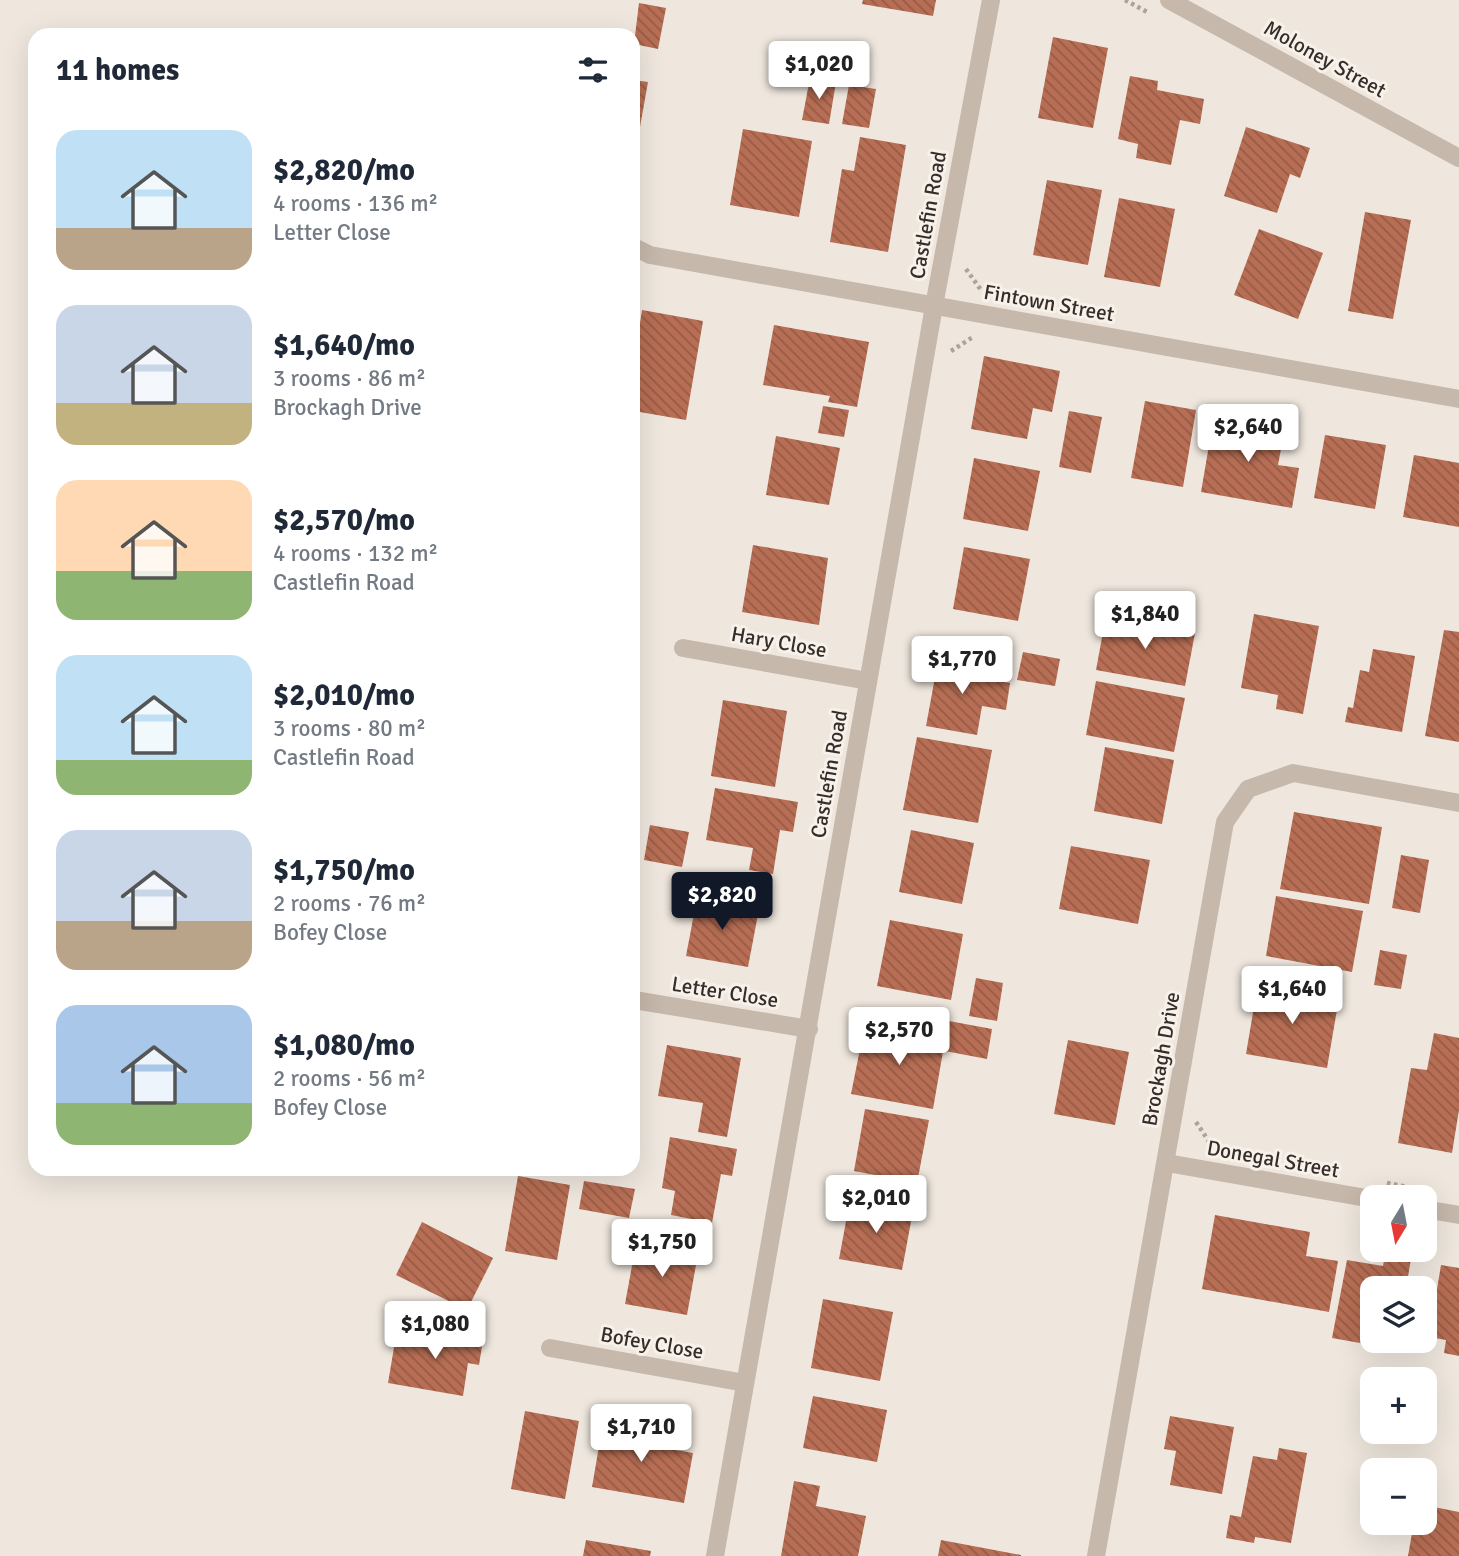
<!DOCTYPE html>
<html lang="en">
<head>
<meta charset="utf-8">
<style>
  :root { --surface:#fff; --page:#f2f2f3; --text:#1f2937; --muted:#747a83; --accent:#111827 }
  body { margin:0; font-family:Signika,sans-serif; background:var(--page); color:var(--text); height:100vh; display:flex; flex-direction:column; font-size:26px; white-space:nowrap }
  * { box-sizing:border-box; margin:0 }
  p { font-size:23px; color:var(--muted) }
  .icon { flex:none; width:38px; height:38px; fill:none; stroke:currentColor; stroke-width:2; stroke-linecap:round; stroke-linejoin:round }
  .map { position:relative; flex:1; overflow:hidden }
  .drawer { position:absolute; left:28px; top:28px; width:612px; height:1148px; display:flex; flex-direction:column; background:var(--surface); border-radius:21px; box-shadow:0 7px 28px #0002 }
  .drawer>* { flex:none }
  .needle { width:46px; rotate:190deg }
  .buttons { position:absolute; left:1360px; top:1185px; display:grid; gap:14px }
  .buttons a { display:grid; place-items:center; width:77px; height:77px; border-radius:14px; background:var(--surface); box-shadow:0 7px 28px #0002; font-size:35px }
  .price { position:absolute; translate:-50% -60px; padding:0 16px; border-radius:7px; background:#fff; color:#222; font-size:23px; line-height:46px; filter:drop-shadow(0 2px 4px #0008) }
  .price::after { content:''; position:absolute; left:50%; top:42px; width:21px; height:16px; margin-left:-10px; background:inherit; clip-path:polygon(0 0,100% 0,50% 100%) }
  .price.current { background:var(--accent); color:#fff }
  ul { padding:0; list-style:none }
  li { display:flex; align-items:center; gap:21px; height:175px; padding:0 28px }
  li span { display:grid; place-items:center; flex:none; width:196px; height:140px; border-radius:21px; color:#555 }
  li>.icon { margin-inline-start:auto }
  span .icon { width:84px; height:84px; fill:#fffc; stroke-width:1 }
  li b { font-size:30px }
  h2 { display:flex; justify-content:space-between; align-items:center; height:84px; padding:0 28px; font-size:30px }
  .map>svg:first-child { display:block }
  .building { fill:url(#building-back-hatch) }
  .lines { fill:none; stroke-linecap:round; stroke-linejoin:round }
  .path { stroke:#b2a296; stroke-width:4.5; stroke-dasharray:3.5 3.5; stroke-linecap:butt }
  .minor { stroke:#c6b8ab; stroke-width:18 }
  .labels { text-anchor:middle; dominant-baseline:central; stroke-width:6; stroke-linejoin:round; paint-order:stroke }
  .street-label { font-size:21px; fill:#352d29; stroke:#f7f1ea }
</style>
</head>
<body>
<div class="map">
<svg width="1459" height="1556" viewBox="0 0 1459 1556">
  <defs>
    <pattern id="building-back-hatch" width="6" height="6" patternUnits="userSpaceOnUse" patternTransform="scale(1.75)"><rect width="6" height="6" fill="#b76e54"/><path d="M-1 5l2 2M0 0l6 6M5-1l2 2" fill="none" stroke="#965b46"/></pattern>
  </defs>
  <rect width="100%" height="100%" fill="#efe7de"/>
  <g class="building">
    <path d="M863,0h73l-3,16 -71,-12z"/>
    <path d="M639,3l27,5 -8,41 -24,-5z"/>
    <path d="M1053,37l55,11 -15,80 -55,-10z"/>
    <path d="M1130,76l28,5 -1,9 47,9 -4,25 -20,-4 -9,45 -35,-7 2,-14 -20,-5z"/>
    <path d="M810,78l26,4 -7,42 -27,-4z"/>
    <path d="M634,80l14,2 -13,73 -1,-1z"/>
    <path d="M849,85l27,4 -7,39 -27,-4z"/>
    <path d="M1246,127l64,21 -10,30 -10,-4 -13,39 -53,-17z"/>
    <path d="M743,129l69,12 -13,76 -69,-12z"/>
    <path d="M860,137l46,8 -18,107 -58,-10 12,-73 12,2z"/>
    <path d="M1047,180l55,10 -14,75 -55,-10z"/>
    <path d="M1119,198l56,11 -15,78 -56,-10z"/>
    <path d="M1365,212l46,8 -18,99 -45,-8z"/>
    <path d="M1259,229l64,24 -25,66 -64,-24z"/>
    <path d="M642,310l61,11 -17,99 -52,-9v-49z"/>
    <path d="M774,325l95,17 -12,65 -29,-5 2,-6 -67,-11z"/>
    <path d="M984,356l76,15 -8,41 -19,-4 -6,31 -56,-10z"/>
    <path d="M1145,401l51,9 -13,77 -52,-9z"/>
    <path d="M823,406l26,4 -5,27 -26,-4z"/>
    <path d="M1069,411l33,6 -11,56 -32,-6z"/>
    <path d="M1214,416l71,12 -7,37 21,3 -7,40 -91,-16z"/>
    <path d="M1325,435l61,10 -11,64 -61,-11z"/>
    <path d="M776,436l64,12 -11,57 -63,-10z"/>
    <path d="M1414,455l45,8v64l-56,-10z"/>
    <path d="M974,458l66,13 -12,60 -65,-12z"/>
    <path d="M753,545l75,13 -9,67 -77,-13z"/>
    <path d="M964,547l66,12 -12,62 -65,-12z"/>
    <path d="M1254,614l65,12 -16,88 -27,-5 2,-14 -37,-7z"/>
    <path d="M1106,616l89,17 -10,53 -89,-16z"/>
    <path d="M1444,630l15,2v110l-34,-6z"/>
    <path d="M1373,649l42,7 -13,76 -57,-10 3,-15 5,1 7,-38 9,2z"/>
    <path d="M940,650l28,5 -4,20 46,8 -4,27 -24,-4 -5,29 -51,-9z"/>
    <path d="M1023,652l37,7 -5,27 -38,-6z"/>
    <path d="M1096,681l89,17 -11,54 -88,-17z"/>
    <path d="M723,700l64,11 -12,76 -64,-11z"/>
    <path d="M917,737l75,13 -14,73 -75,-13z"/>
    <path d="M1105,747l69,13 -12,64 -68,-13z"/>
    <path d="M634,770l4,1 -3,20h-1z"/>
    <path d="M715,788l83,14 -5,30 -13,-2 -7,44 -24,-4 4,-22 -47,-8z"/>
    <path d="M1294,812l88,15 -13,77 -89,-15z"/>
    <path d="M650,825l39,7 -7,35 -38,-7z"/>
    <path d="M911,830l63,13 -12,61 -63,-12z"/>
    <path d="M1071,846l79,14 -12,64 -79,-15z"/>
    <path d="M1401,855l28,5 -9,53 -28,-5z"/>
    <path d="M1276,896l87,15 -11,61 -86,-16z"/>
    <path d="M697,898l62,11 -11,58 -62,-11z"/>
    <path d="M890,920l73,14 -12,66 -74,-14z"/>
    <path d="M1380,950l27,5 -6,34 -27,-4z"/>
    <path d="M976,978l27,5 -6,38 -28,-5z"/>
    <path d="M1258,983l81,15 -12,70 -81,-14z"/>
    <path d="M878,1020l21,4 -1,8 47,8 -12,69 -82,-15 10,-50 12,2z"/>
    <path d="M949,1021l43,8 -5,30 -42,-8z"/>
    <path d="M1434,1033l25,5v72l-7,43 -54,-10 13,-75 16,2z"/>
    <path d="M1068,1040l61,12 -14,73 -61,-11z"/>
    <path d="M667,1045l74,13 -14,79 -29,-5 5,-29 -45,-7z"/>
    <path d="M865,1109l64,11 -12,63 -63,-12z"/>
    <path d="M670,1137l67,12 -5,27 -11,-2 -9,49 -41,-8 4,-24 -13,-3z"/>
    <path d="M518,1176l52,9 -13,75 -52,-9z"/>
    <path d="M584,1181l51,8 -6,29 -50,-9z"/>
    <path d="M850,1200l63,11 -11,59 -63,-11z"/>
    <path d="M1215,1215l95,17 -4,24 32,5 -9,51 -127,-23z"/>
    <path d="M422,1222l71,36 -26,52 -71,-35z"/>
    <path d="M636,1244l62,10 -11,61 -62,-11z"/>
    <path d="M1385,1254l26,5 -5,29h-34l-1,57 -39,-7 15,-78 36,6z"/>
    <path d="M1441,1265l18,3v88l-15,-3 2,-13 -17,-3z"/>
    <path d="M823,1299l70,13 -13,69 -69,-13z"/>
    <path d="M456,1329l28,5 -5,31 -11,-2 -5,33 -75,-13 9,-53 57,10z"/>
    <path d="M813,1396l74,14 -10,52 -74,-14z"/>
    <path d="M525,1411l54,10 -14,78 -54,-10z"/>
    <path d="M1170,1416l64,11 -12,67 -52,-9 6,-34 -12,-2z"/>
    <path d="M603,1423l63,11 -2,14 29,5 -9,50 -92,-16z"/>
    <path d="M1279,1448l28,5 -16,90 -36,-6 -1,6 -28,-5 4,-23 11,2 12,-61 24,4z"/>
    <path d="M794,1481l26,5 -4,20 50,10 -8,40h-77z"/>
    <path d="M1424,1505l35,7v44h-51l6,-34h10z"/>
    <path d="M586,1540l65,11 -1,5h-67z"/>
    <path d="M941,1540l80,15v1h-83z"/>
  </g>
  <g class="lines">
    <g class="path">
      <path d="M1125,0l24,13"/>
      <path d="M966,269l15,21"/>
      <path d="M951,351l22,-14"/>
      <path d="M1196,1122l16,24"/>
      <path d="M1387,1183l26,5"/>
    </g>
    <g class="minor">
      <path d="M1169,0l290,158"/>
      <path d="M634,247l16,8 809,144"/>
      <path d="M683,648l185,33"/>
      <path d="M634,1000l175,29"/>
      <path d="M1167,1163l205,36"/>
      <path d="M1424,1209l35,6"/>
      <path d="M550,1348l195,35"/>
      <path d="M715,1556l219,-1250 57,-306"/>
      <path d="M1096,1556l129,-734 23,-33 45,-16 166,30"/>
    </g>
  </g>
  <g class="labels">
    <g class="street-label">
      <text transform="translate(1325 59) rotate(29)">Moloney Street</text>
      <text transform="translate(928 215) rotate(-80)">Castlefin Road</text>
      <text transform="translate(1049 303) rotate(10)">Fintown Street</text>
      <text transform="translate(779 642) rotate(10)">Hary Close</text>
      <text transform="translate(829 774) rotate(-80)">Castlefin Road</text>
      <text transform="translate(725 992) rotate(9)">Letter Close</text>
      <text transform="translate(1161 1059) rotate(-80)">Brockagh Drive</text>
      <text transform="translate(1273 1159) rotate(10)">Donegal Street</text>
      <text transform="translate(652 1343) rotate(10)">Bofey Close</text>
    </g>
  </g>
</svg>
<div class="buttons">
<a><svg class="needle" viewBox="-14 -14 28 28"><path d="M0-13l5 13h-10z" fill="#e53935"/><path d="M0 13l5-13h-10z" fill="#747a83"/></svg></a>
<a><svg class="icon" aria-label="layers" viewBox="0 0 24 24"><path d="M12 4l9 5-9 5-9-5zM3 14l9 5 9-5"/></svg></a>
<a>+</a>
<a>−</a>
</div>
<b class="price" style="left:819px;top:101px">$1,020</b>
<b class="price" style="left:1248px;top:464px">$2,640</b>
<b class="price" style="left:1145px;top:651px">$1,840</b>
<b class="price" style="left:962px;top:696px">$1,770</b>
<b class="price current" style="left:722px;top:932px">$2,820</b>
<b class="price" style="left:1292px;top:1026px">$1,640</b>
<b class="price" style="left:899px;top:1067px">$2,570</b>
<b class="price" style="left:876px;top:1235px">$2,010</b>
<b class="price" style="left:662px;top:1279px">$1,750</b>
<b class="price" style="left:435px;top:1361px">$1,080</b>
<b class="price" style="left:641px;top:1464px">$1,710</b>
<section class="drawer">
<h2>11 homes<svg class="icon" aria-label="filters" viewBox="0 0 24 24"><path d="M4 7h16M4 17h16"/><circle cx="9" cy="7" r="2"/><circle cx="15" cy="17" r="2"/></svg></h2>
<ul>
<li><span style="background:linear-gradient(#bfe0f5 70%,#b9a48a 0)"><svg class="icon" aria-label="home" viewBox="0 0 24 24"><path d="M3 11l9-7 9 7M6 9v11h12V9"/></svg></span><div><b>$2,820/mo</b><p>4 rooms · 136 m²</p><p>Letter Close</p></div></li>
<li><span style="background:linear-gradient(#c9d6e8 70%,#c2b280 0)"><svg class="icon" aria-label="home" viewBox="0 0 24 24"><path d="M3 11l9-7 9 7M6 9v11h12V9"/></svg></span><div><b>$1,640/mo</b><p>3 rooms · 86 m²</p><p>Brockagh Drive</p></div></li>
<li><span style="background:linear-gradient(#ffd9b3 65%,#8fb573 0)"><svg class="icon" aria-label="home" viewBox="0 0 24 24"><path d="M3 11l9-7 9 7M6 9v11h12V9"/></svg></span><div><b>$2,570/mo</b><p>4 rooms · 132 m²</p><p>Castlefin Road</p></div></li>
<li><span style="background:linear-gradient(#bfe0f5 75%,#8fb573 0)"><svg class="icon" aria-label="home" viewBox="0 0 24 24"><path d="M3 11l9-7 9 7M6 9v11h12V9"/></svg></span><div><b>$2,010/mo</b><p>3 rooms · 80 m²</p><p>Castlefin Road</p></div></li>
<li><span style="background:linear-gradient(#c9d6e8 65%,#b9a48a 0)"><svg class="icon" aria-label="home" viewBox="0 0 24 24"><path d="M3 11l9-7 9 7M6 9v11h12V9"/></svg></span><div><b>$1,750/mo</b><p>2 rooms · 76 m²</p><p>Bofey Close</p></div></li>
<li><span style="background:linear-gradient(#a9c7e8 70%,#8fb573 0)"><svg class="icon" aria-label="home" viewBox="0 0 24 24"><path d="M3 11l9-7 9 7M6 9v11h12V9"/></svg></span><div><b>$1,080/mo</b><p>2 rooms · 56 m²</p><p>Bofey Close</p></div></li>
</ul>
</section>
</div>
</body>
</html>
